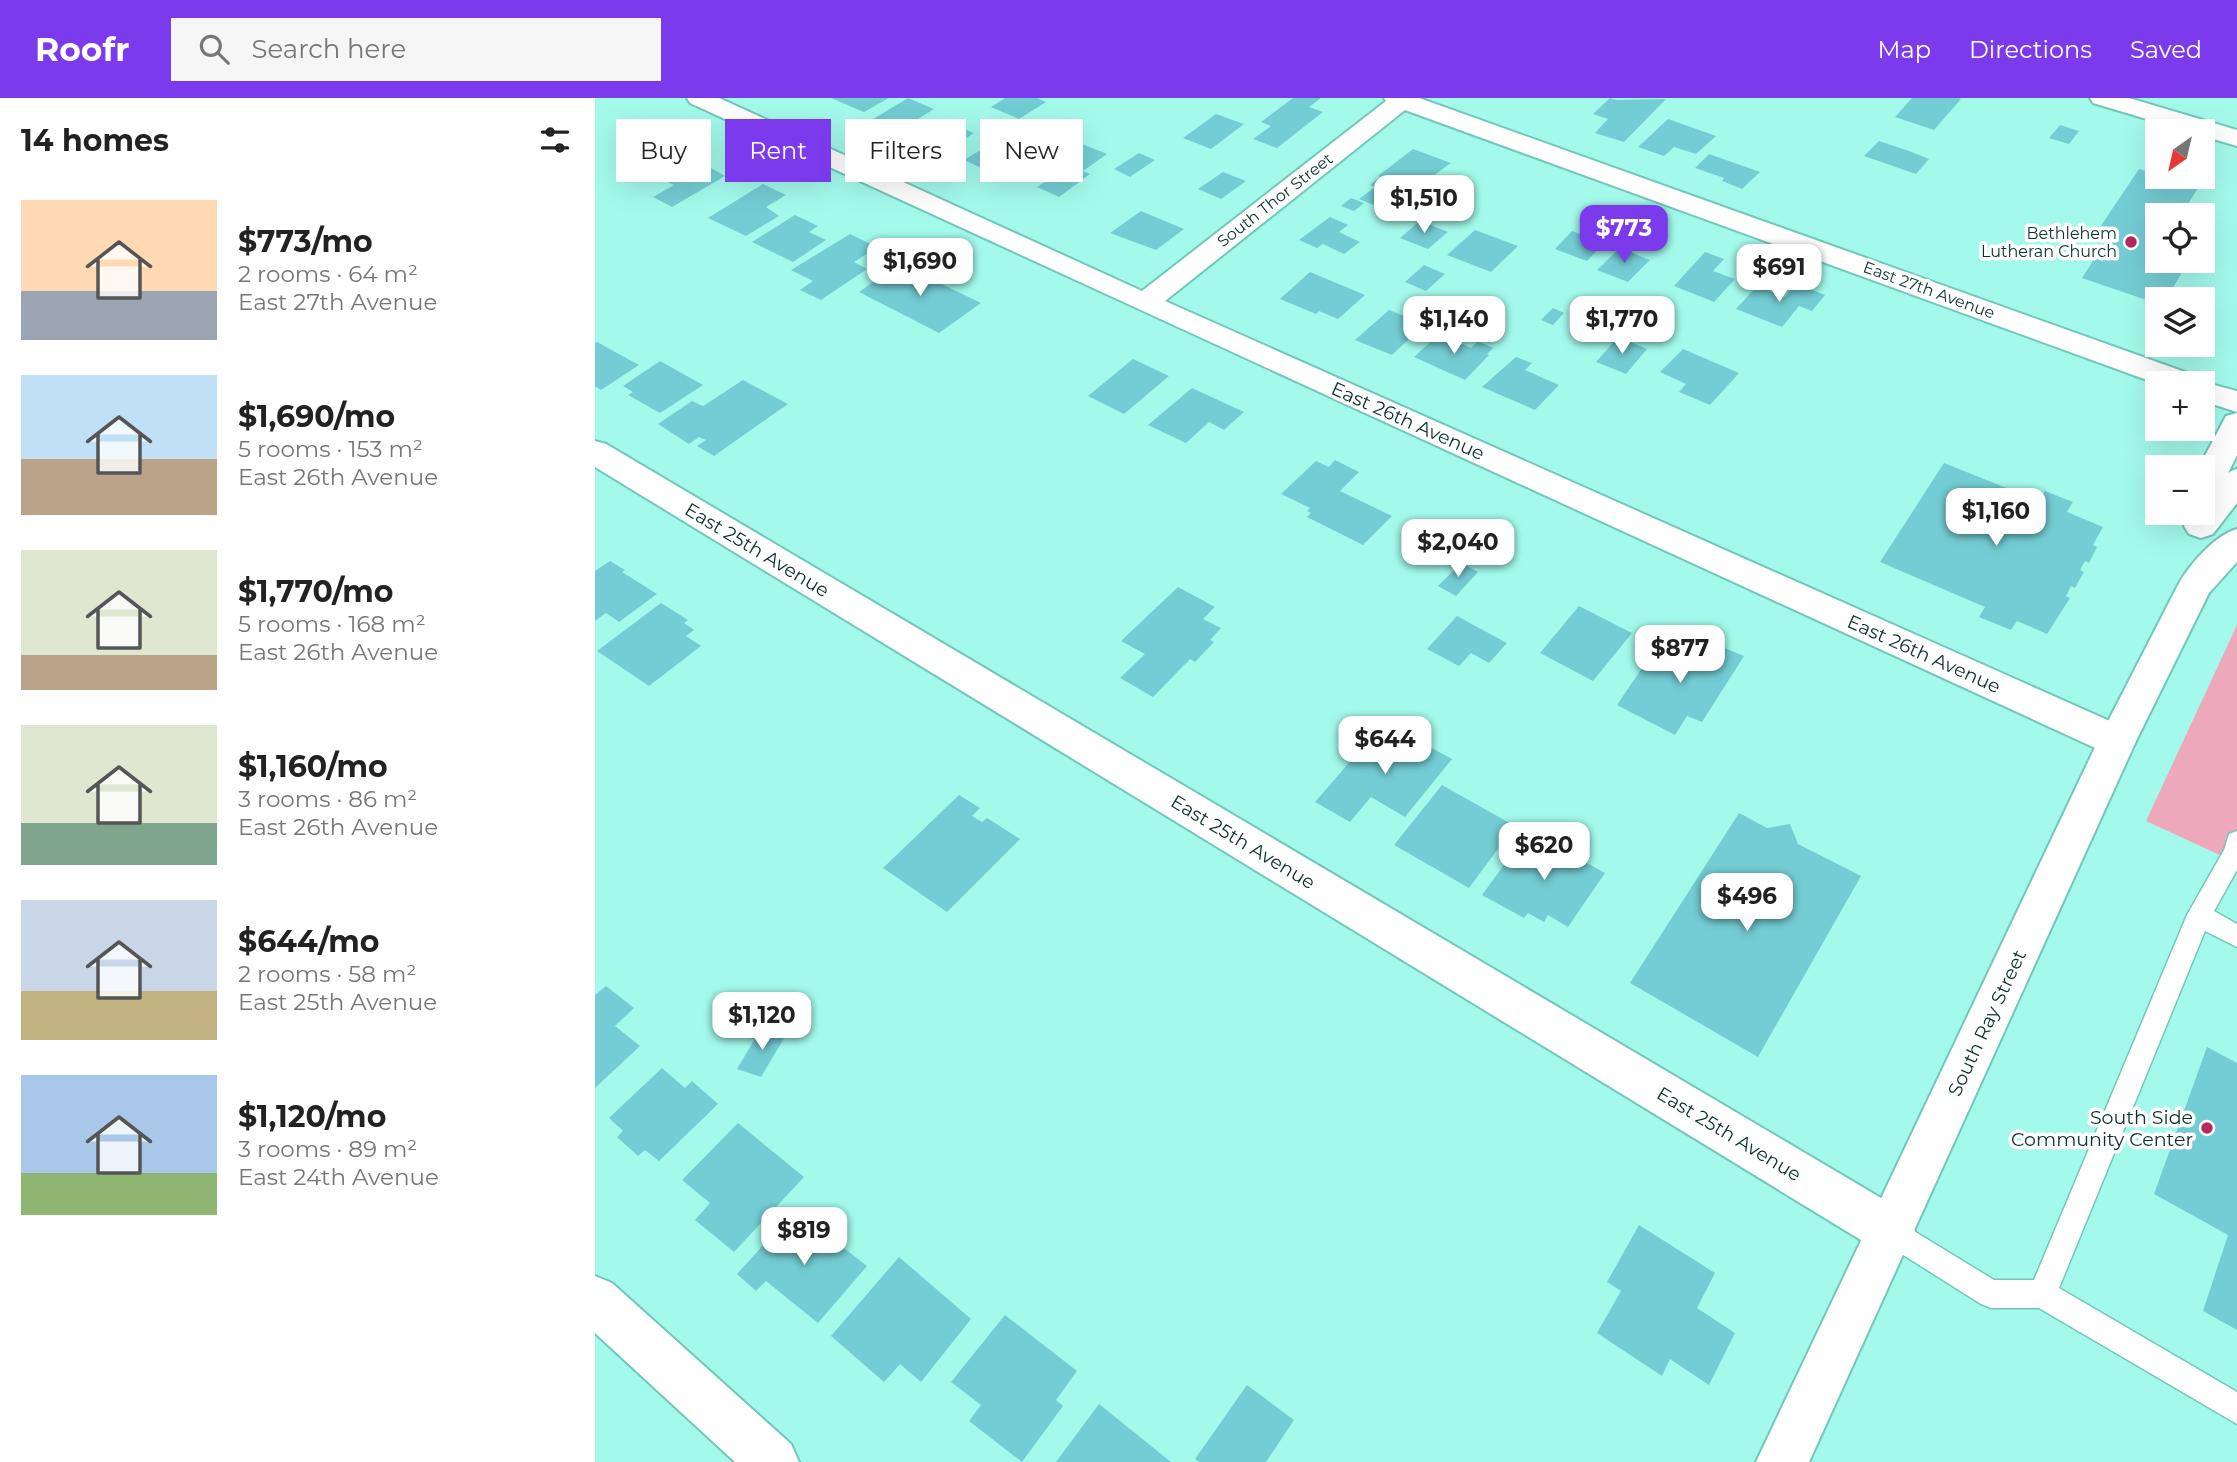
<!DOCTYPE html>
<html lang="en">
<head>
<meta charset="utf-8">
<style>
  :root { --surface:#fff; --page:#f6f6f6; --text:#222; --muted:#767676; --accent:#7c3aed }
  body { margin:0; font-family:Montserrat,sans-serif; background:var(--page); color:var(--text); height:100vh; display:flex; flex-direction:column; font-size:26px; white-space:nowrap }
  * { box-sizing:border-box; margin:0 }
  p { font-size:23px; color:var(--muted) }
  .icon { flex:none; width:38px; height:38px; fill:none; stroke:currentColor; stroke-width:2; stroke-linecap:round; stroke-linejoin:round }
  .map { position:relative; flex:1; overflow:hidden }
  .panel { display:flex; flex-direction:column; background:var(--surface); width:595px }
  .panel>* { flex:none }
  .guide { position:absolute; left:21px; top:21px; width:665px; height:63px; display:flex; gap:14px }
  .needle { width:46px; rotate:214deg }
  .fabs { position:absolute; left:1550px; top:21px; display:grid; gap:14px }
  .fabs a { display:grid; place-items:center; width:70px; height:70px; border-radius:0px; background:var(--surface); box-shadow:0 7px 28px #0002; font-size:35px }
  .price { position:absolute; translate:-50% -60px; padding:0 16px; border-radius:14px; background:#fff; color:#222; font-size:23px; line-height:46px; filter:drop-shadow(0 2px 4px #0008) }
  .price::after { content:''; position:absolute; left:50%; top:42px; width:21px; height:16px; margin-left:-10px; background:inherit; clip-path:polygon(0 0,100% 0,50% 100%) }
  .price.current { background:var(--accent); color:#fff }
  ul { padding:0; list-style:none }
  li { display:flex; align-items:center; gap:21px; height:175px; padding:0 21px }
  li span { display:grid; place-items:center; flex:none; width:196px; height:140px; border-radius:0px; color:#555 }
  li>.icon { margin-inline-start:auto }
  span .icon { width:84px; height:84px; fill:#fffc; stroke-width:1 }
  li b { font-size:30px }
  h2 { display:flex; justify-content:space-between; align-items:center; height:84px; padding:0 21px; font-size:30px }
  .chip { padding:0 24px; border-radius:0px; background:var(--surface); box-shadow:0 7px 28px #0002; font-size:24px; line-height:63px }
  .chip.current { background:var(--accent); color:#fff }
  header { display:flex; align-items:center; gap:42px; box-sizing:border-box; height:98px; padding:0 35px; background:var(--accent); color:#fff }
  header strong { font-size:33px }
  nav { display:flex; gap:38px; margin-inline-start:auto; font-size:24px }
  .search { width:490px; height:63px; background:var(--page); display:flex; align-items:center; gap:18px; box-sizing:border-box; padding:0 24px; border-radius:0px; color:var(--muted); font-size:26px }
  main { display:flex; flex:1; min-height:0 }
  .map>svg:first-child { display:block }
  .green { fill:#eda9bb }
  .building { fill:#74cdd4 }
  .lines { fill:none; stroke-linecap:round; stroke-linejoin:round }
  .lane-casing { stroke:#71c7b9; stroke-width:3 }
  .street-casing { stroke:#71c7b9; stroke-width:4 }
  .secondary-casing { stroke:#71c7b9; stroke-width:4 }
  .lane { fill:#fff; fill-rule:evenodd }
  .street { fill:#fff; fill-rule:evenodd }
  .secondary { fill:#fff; fill-rule:evenodd }
  .poi-dot { fill:#b52960; stroke:#fff; stroke-width:2.5 }
  .labels { text-anchor:middle; dominant-baseline:central; stroke-width:7; stroke-linejoin:round; paint-order:stroke }
  .far-street-label { font-size:16px; fill:#0b312c; stroke:#fff }
  .far-poi-label { font-size:16px; fill:#0b312c; stroke:#fff; text-anchor:end }
  .street-label { font-size:19px; fill:#0b312c; stroke:#fff }
  .poi-label { font-size:19px; fill:#0b312c; stroke:#fff; text-anchor:end }
</style>
</head>
<body>
<header>
<strong>Roofr</strong>
<div class="search"><svg class="icon" aria-label="search" viewBox="0 0 24 24"><circle cx="10" cy="10" r="6"/><path d="M15 15l6 6"/></svg>Search here</div>
<nav><a>Map</a><a>Directions</a><a>Saved</a></nav>
</header>
<main>
<section class="panel">
<h2>14 homes<svg class="icon" aria-label="filters" viewBox="0 0 24 24"><path d="M4 7h16M4 17h16"/><circle cx="9" cy="7" r="2"/><circle cx="15" cy="17" r="2"/></svg></h2>
<ul>
<li><span style="background:linear-gradient(#ffd9b3 65%,#9aa5b1 0)"><svg class="icon" aria-label="home" viewBox="0 0 24 24"><path d="M3 11l9-7 9 7M6 9v11h12V9"/></svg></span><div><b>$773/mo</b><p>2 rooms · 64 m²</p><p>East 27th Avenue</p></div></li>
<li><span style="background:linear-gradient(#bfe0f5 60%,#b9a48a 0)"><svg class="icon" aria-label="home" viewBox="0 0 24 24"><path d="M3 11l9-7 9 7M6 9v11h12V9"/></svg></span><div><b>$1,690/mo</b><p>5 rooms · 153 m²</p><p>East 26th Avenue</p></div></li>
<li><span style="background:linear-gradient(#dfe7d0 75%,#b9a48a 0)"><svg class="icon" aria-label="home" viewBox="0 0 24 24"><path d="M3 11l9-7 9 7M6 9v11h12V9"/></svg></span><div><b>$1,770/mo</b><p>5 rooms · 168 m²</p><p>East 26th Avenue</p></div></li>
<li><span style="background:linear-gradient(#dfe7d0 70%,#7fa58c 0)"><svg class="icon" aria-label="home" viewBox="0 0 24 24"><path d="M3 11l9-7 9 7M6 9v11h12V9"/></svg></span><div><b>$1,160/mo</b><p>3 rooms · 86 m²</p><p>East 26th Avenue</p></div></li>
<li><span style="background:linear-gradient(#c9d6e8 65%,#c2b280 0)"><svg class="icon" aria-label="home" viewBox="0 0 24 24"><path d="M3 11l9-7 9 7M6 9v11h12V9"/></svg></span><div><b>$644/mo</b><p>2 rooms · 58 m²</p><p>East 25th Avenue</p></div></li>
<li><span style="background:linear-gradient(#a9c7e8 70%,#8fb573 0)"><svg class="icon" aria-label="home" viewBox="0 0 24 24"><path d="M3 11l9-7 9 7M6 9v11h12V9"/></svg></span><div><b>$1,120/mo</b><p>3 rooms · 89 m²</p><p>East 24th Avenue</p></div></li>
</ul>
</section>
<div class="map">
<svg width="1642" height="1364" viewBox="0 0 1642 1364">
  <rect width="100%" height="100%" fill="#a3faeb"/>
  <path class="green" d="M1642,527v238l-91,-42z"/>
  <g class="building">
    <path d="M236,0h58l-25,14z"/>
    <path d="M313,0l26,11 -37,23 -27,-11z"/>
    <path d="M410,0h32l9,4 -27,17 -28,-12z"/>
    <path d="M698,0h28l-12,9 14,5 -46,36 -24,-9 18,-13 -10,-4z"/>
    <path d="M1015,0l6,2 50,-1 -42,43 -29,-9 13,-14 -15,-5z"/>
    <path d="M1317,0h47l2,1 -27,31 -39,-13z"/>
    <path d="M621,16l28,10 -33,25 -28,-11z"/>
    <path d="M1073,21l48,17 -20,18 -22,-7 -10,9 -26,-9z"/>
    <path d="M351,24l28,11 -35,23 -29,-12z"/>
    <path d="M1465,27l19,6 -10,13 -20,-6z"/>
    <path d="M419,32l25,10 7,-5 12,5 -8,6 5,2 -27,17 -16,-7 -22,14 -26,-12z"/>
    <path d="M1284,43l30,10 20,8 -13,15 -52,-18z"/>
    <path d="M482,44l30,12 -24,17 7,3 -31,23 -22,-10 19,-12 -18,-7z"/>
    <path d="M818,51l38,14 -65,47 -27,-11 16,-12 -5,-2 10,-8 -2,-1z"/>
    <path d="M544,55l16,7 -25,17 -16,-8z"/>
    <path d="M1114,56l51,18 -18,17 -20,-8 2,-3 -29,-10z"/>
    <path d="M107,65l23,13 -53,31 -19,-10 21,-12 -7,-3z"/>
    <path d="M1544,71l59,19 -17,27h-23v46h13l15,5 -20,33h-8v5l-76,-26 30,-47 -12,-4z"/>
    <path d="M628,74l23,9 -25,18 -23,-10z"/>
    <path d="M168,86l23,11 -20,12 13,9 -33,20 -38,-18z"/>
    <path d="M756,100l13,5 -10,8 -13,-5z"/>
    <path d="M546,113l43,18 -28,21 -46,-17z"/>
    <path d="M200,117l23,11 -9,6 17,8 -33,22 -41,-20z"/>
    <path d="M735,119l18,8 -9,7 21,10 -16,12 -21,-10 -6,4 -18,-8z"/>
    <path d="M825,123l28,11 -20,17 -28,-11z"/>
    <path d="M880,132l43,16 -27,26 -44,-17z"/>
    <path d="M977,133l32,12 -17,18 -32,-12z"/>
    <path d="M255,136l27,13 -23,15 13,7 -46,31 -21,-10 13,-9 -22,-11z"/>
    <path d="M1025,150l30,12 -22,22 -31,-12z"/>
    <path d="M1110,154l19,7 -11,12 22,8 -21,23 -40,-16z"/>
    <path d="M306,164l29,14 -3,1 54,26 -42,30 -80,-41z"/>
    <path d="M829,167l21,9 -19,17 -21,-9z"/>
    <path d="M715,174l55,23 -27,24 -19,-8 -3,3 -36,-15z"/>
    <path d="M1201,186l29,11 -13,16 -13,-5 -17,21 -46,-18 21,-23 28,11z"/>
    <path d="M958,210l11,5 -11,12 -12,-5z"/>
    <path d="M794,212l36,14 -33,31 -37,-15z"/>
    <path d="M844,236l32,14 7,-7 15,7 -6,6 2,1 -24,25 -51,-23z"/>
    <path d="M1023,239l29,12 -21,25 -30,-12z"/>
    <path d="M2,244l42,23 -38,25 -6,-4v-43z"/>
    <path d="M1088,251l56,24 -29,32 -31,-13 7,-8 -26,-12z"/>
    <path d="M921,259l16,6 -7,7 34,15 -24,25 -53,-23z"/>
    <path d="M538,261l36,17 -45,38 -36,-18z"/>
    <path d="M65,263l43,24 -43,28 -32,-18 5,-3 -10,-6z"/>
    <path d="M148,282l45,24 -74,52 -17,-10 9,-6 -7,-3 -10,7 -31,-20 34,-23 11,5z"/>
    <path d="M597,290l52,24 -20,18 -15,-8 -23,21 -38,-18z"/>
    <path d="M740,362l24,12 -19,19 52,25 -29,29 -56,-28 4,-4 -4,-2 3,-3 -29,-14 35,-33 13,6z"/>
    <path d="M1349,365l95,38 6,-10 28,11 -6,10 36,15 -10,18 4,2 -8,16 -4,-2 -5,9 4,2 -9,16 -4,-2 -5,10 4,2 -23,36 -30,-13 -6,9 -32,-13 6,-10 -105,-45z"/>
    <path d="M15,463l15,9 -3,2 35,22 -38,28 -13,-9 -11,8v-50z"/>
    <path d="M866,465l17,9 -22,24 -18,-10z"/>
    <path d="M583,489l37,20 -12,12 18,9 -11,12 4,2 -19,20 -5,-3 -37,38 -33,-19 25,-24 -24,-13z"/>
    <path d="M66,505l27,17 -4,3 10,7 -8,6 15,10 -52,40 -52,-35z"/>
    <path d="M984,508l53,27 -39,48 -53,-28z"/>
    <path d="M862,518l50,27 -18,20 -18,-10 -12,13 -32,-17z"/>
    <path d="M1108,541l41,17 -42,66 -15,-6 -12,19 -58,-30 42,-62 32,14z"/>
    <path d="M786,628l26,14 3,-4 42,23 -47,58 -34,-20 -21,25 -35,-20z"/>
    <path d="M847,687l73,41 -46,62 -75,-43z"/>
    <path d="M364,697l21,13 -8,8 10,6 5,-4 33,21 -73,73 -64,-44z"/>
    <path d="M1144,715l28,15 23,-4 8,20 63,32 -103,181 -128,-74z"/>
    <path d="M934,733l76,42 -37,54 -20,-12 -4,7 -16,-9 -4,5 -42,-23z"/>
    <path d="M11,888l28,22 -19,18 25,20 -45,42v-93z"/>
    <path d="M167,929l24,8 -25,42 -24,-8z"/>
    <path d="M1612,949l30,16v267l-34,-19 25,-76 -74,-41z"/>
    <path d="M67,970l23,20 7,-7 26,23 -59,57 -14,-11 -7,6 -21,-19 6,-6 -14,-13z"/>
    <path d="M143,1025l66,54 -70,75 -39,-32 15,-17 -28,-23z"/>
    <path d="M200,1112l72,56 -49,57 -52,-42 -10,10 -19,-17z"/>
    <path d="M1044,1127l76,48 -18,35 38,25 -26,52 -39,-26 -8,17 -65,-43 24,-42 -14,-9z"/>
    <path d="M304,1159l72,62 -50,63 -21,-18 -16,18 -53,-46z"/>
    <path d="M410,1217l72,56 -21,29 7,6 -41,56 -53,-41 12,-16 -30,-23z"/>
    <path d="M652,1287l47,35 -28,42h-67l-4,-3z"/>
    <path d="M504,1306l72,58h-115z"/>
  </g>
  <g class="lines">
    <g class="lane-casing">
      <path id="lane" d="M1642,733v39l-23,41 23,13v23l-32,-16 -146,357 178,104v32l-198,-116h-48l-10,-4 -100,-63 -4,-10 4,-10 10,-4 103,63h40l153,-365 37,-65 5,-16z"/>
    </g>
    <g class="street-casing">
      <g id="street">
        <path d="M92,0h32l423,193 244,-190 -2,-3h35l777,278 3,5 38,10v21l-34,-11v-18l-45,1 -753,-274 -240,191 965,429 6,11 -6,11 -13,4 -13,-4 -1414,-649z"/>
        <path d="M1495,0h39l108,32v16l-34,-10v-5h-16l-94,-28z"/>
        <path d="M0,343l11,3 1302,770 7,17 -7,17 -17,7 -17,-7 -1279,-781z"/>
        <path d="M1642,371v34l-24,31 -12,4 -12,-4 -5,-8 9,-13h10c0,-19 16,-39 34,-44z"/>
        <path d="M0,1178l17,7 179,161 8,18h-64l-140,-129z"/>
      </g>
    </g>
    <g class="secondary-casing">
      <g id="secondary">
        <path d="M1642,315v42l-15,30 -2,23 -5,8 -12,4 -12,-4 -2,-3h14v-46h-4l27,-51z"/>
        <path d="M1642,431v33l-28,31 -73,148 -327,721h-53l342,-721 80,-156c11,-20 37,-50 59,-56z"/>
      </g>
    </g>
    <use href="#lane" class="lane"/>
    <use href="#street" class="street"/>
    <use href="#secondary" class="secondary"/>
  </g>
  <g class="poi-dot">
    <circle cx="1536" cy="144" r="7"/>
    <circle cx="1612" cy="1030" r="7"/>
  </g>
  <g class="labels">
    <g class="far-street-label">
      <text transform="translate(680 102) rotate(-38)">South Thor Street</text>
      <text transform="translate(1334 192) rotate(20)">East 27th Avenue</text>
    </g>
    <g class="far-poi-label">
      <text x="1522" y="135">Bethlehem<tspan x="1522" dy="18">Lutheran Church</tspan></text>
    </g>
    <g class="street-label">
      <text transform="translate(813 323) rotate(24)">East 26th Avenue</text>
      <text transform="translate(162 452) rotate(31)">East 25th Avenue</text>
      <text transform="translate(1329 556) rotate(24)">East 26th Avenue</text>
      <text transform="translate(648 744) rotate(31)">East 25th Avenue</text>
      <text transform="translate(1392 925) rotate(-65)">South Ray Street</text>
      <text transform="translate(1134 1036) rotate(31)">East 25th Avenue</text>
    </g>
    <g class="poi-label">
      <text x="1598" y="1019">South Side<tspan x="1598" dy="22">Community Center</tspan></text>
    </g>
  </g>
</svg>
<div class="fabs">
<a><svg class="needle" viewBox="-14 -14 28 28"><path d="M0-13l5 13h-10z" fill="#e53935"/><path d="M0 13l5-13h-10z" fill="#767676"/></svg></a>
<a><svg class="icon" aria-label="locate" viewBox="0 0 24 24"><circle cx="12" cy="12" r="6"/><path d="M12 2v4M12 18v4M2 12h4M18 12h4"/></svg></a>
<a><svg class="icon" aria-label="layers" viewBox="0 0 24 24"><path d="M12 4l9 5-9 5-9-5zM3 14l9 5 9-5"/></svg></a>
<a>+</a>
<a>−</a>
</div>
<b class="price" style="left:829px;top:137px">$1,510</b>
<b class="price current" style="left:1029px;top:167px">$773</b>
<b class="price" style="left:325px;top:200px">$1,690</b>
<b class="price" style="left:1184px;top:206px">$691</b>
<b class="price" style="left:859px;top:258px">$1,140</b>
<b class="price" style="left:1027px;top:258px">$1,770</b>
<b class="price" style="left:1401px;top:450px">$1,160</b>
<b class="price" style="left:863px;top:481px">$2,040</b>
<b class="price" style="left:1085px;top:587px">$877</b>
<b class="price" style="left:790px;top:678px">$644</b>
<b class="price" style="left:949px;top:784px">$620</b>
<b class="price" style="left:1152px;top:835px">$496</b>
<b class="price" style="left:167px;top:954px">$1,120</b>
<b class="price" style="left:209px;top:1169px">$819</b>
<div class="guide">
<a class="chip">Buy</a>
<a class="chip current">Rent</a>
<a class="chip">Filters</a>
<a class="chip">New</a>
</div>
</div>
</main>
</body>
</html>
